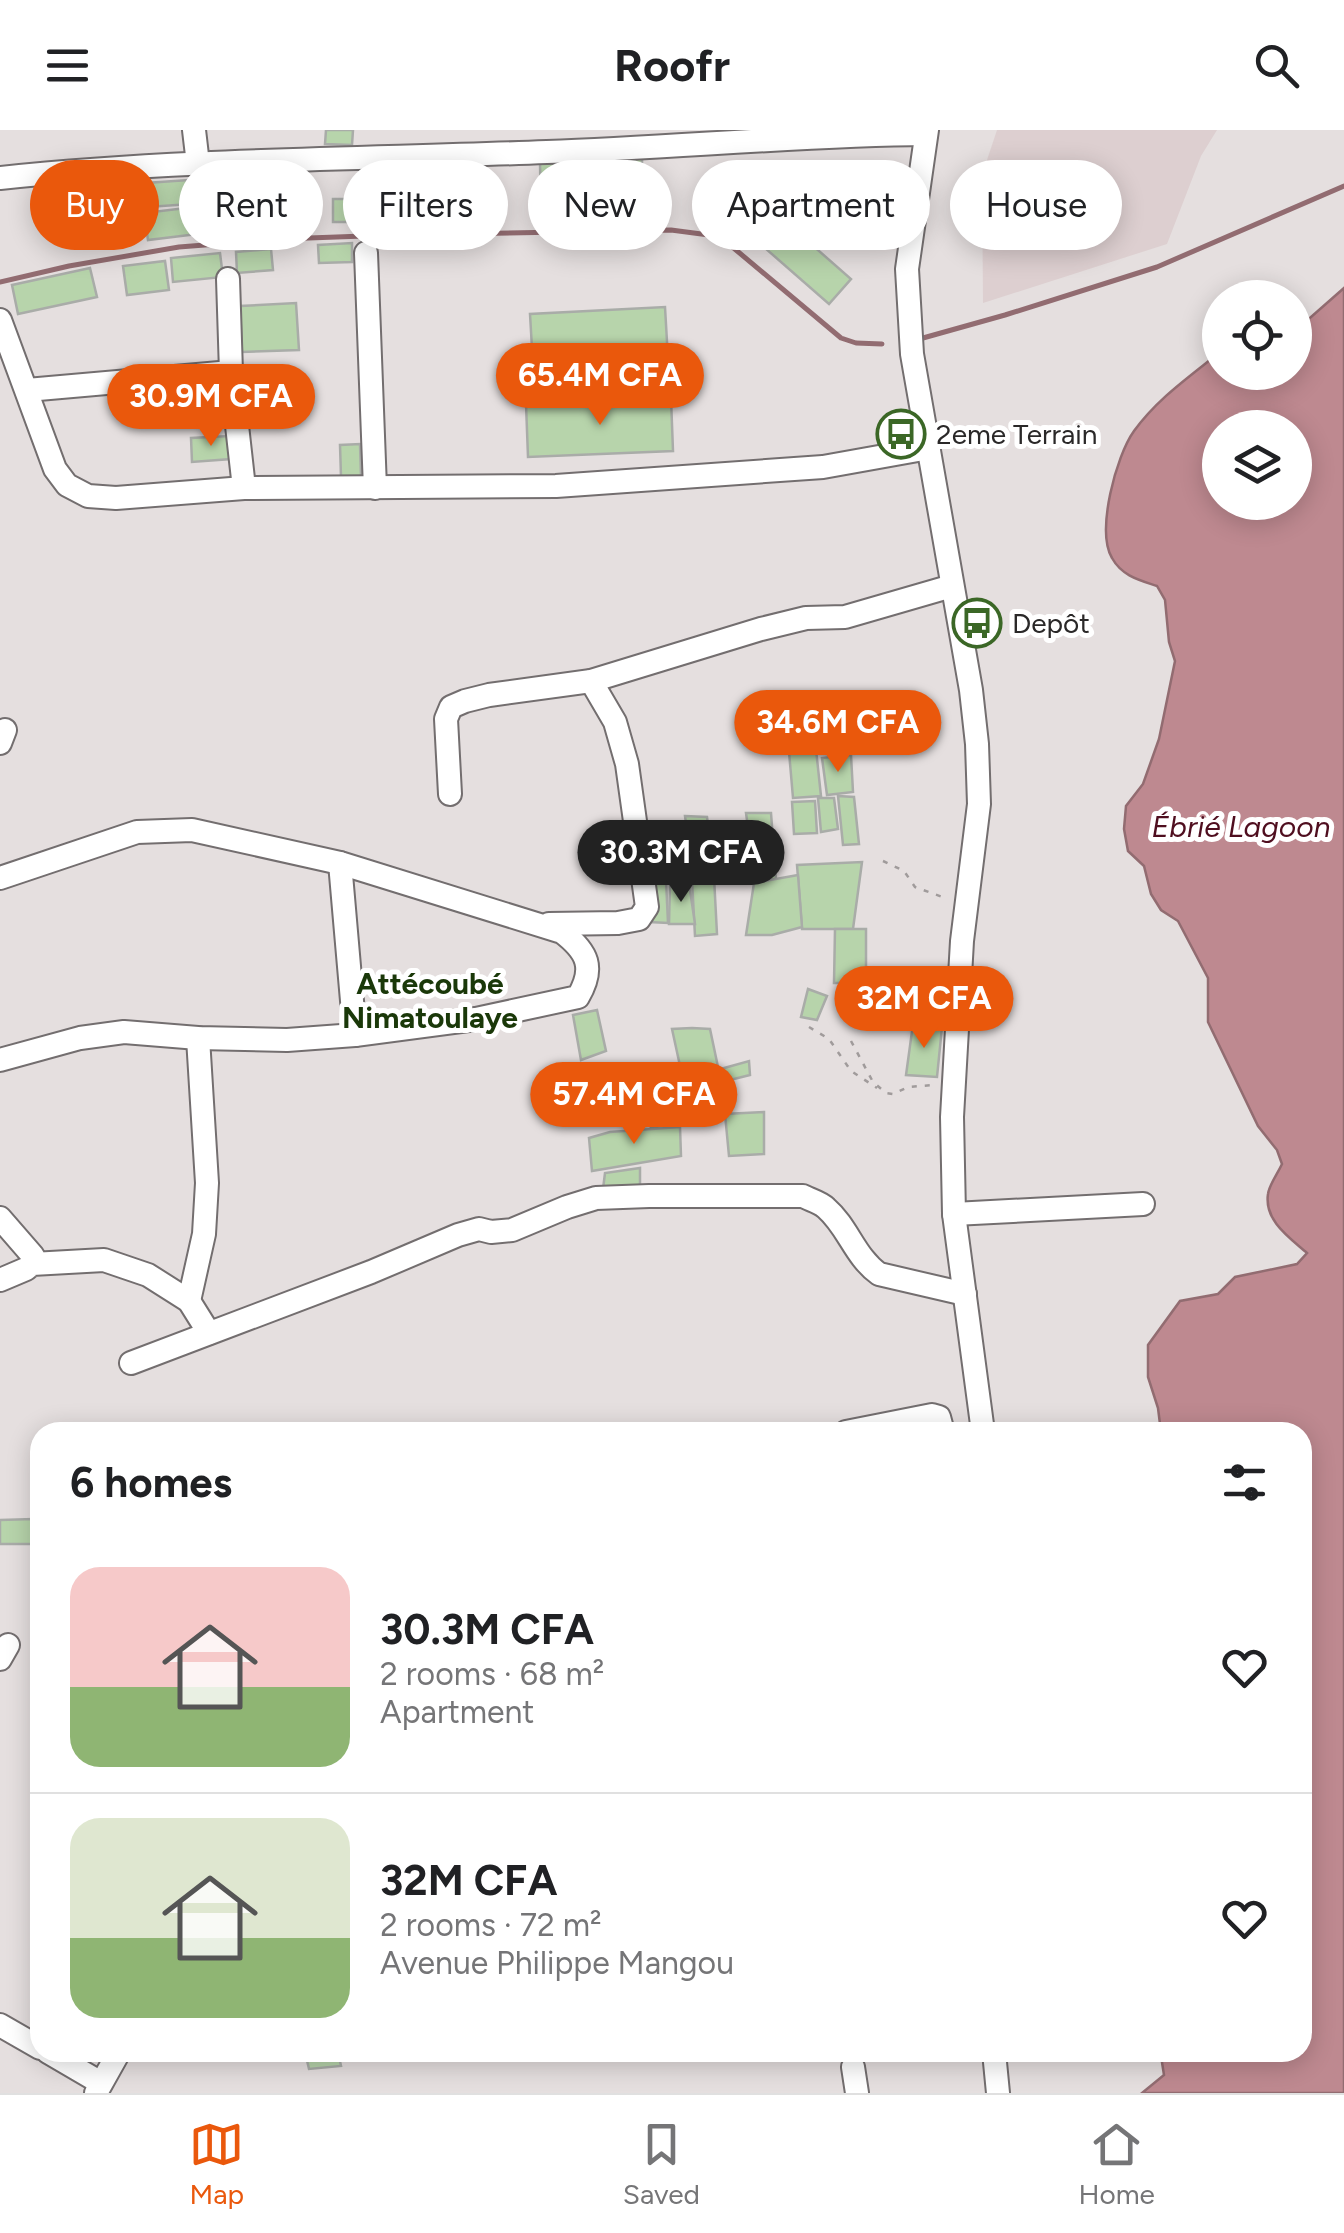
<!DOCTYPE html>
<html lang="en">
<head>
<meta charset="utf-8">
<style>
  :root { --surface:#fff; --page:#f2f2f2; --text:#202124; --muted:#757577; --line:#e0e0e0; --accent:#ea580c }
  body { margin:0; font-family:Figtree,sans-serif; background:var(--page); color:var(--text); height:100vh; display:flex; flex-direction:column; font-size:38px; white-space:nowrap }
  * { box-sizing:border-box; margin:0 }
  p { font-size:32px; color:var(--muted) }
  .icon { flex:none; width:55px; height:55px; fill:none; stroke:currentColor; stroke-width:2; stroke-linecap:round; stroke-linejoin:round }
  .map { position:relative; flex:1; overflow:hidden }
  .details { position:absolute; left:30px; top:1292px; width:1282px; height:640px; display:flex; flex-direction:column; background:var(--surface); border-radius:30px; box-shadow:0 5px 25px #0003 }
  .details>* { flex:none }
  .guide { position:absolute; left:30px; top:30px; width:1285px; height:90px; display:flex; gap:20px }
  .tools { position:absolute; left:1202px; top:150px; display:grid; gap:20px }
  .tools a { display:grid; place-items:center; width:110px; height:110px; border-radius:50%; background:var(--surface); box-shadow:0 5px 25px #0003; font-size:50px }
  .price { position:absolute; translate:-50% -85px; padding:0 22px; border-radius:35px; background:var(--accent); color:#fff; font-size:32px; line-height:65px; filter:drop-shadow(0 2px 5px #0008) }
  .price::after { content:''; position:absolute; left:50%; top:60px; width:30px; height:22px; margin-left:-15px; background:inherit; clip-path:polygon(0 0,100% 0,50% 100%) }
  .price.current { background:#222; color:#fff }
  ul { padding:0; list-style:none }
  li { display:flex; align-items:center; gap:30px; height:250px; padding:0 40px }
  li+li { border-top:2px solid var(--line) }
  li span { display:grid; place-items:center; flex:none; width:280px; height:200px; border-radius:30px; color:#555 }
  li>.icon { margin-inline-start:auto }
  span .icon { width:120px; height:120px; fill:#fffc; stroke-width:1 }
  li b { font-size:42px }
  h2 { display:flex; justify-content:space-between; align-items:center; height:120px; padding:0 40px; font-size:42px }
  .pill { padding:0 35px; border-radius:45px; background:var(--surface); box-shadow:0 5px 25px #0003; font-size:35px; line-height:90px }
  .pill.current { background:var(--accent); color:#fff }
  header { display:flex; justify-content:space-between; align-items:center; height:130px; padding:0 40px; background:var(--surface); font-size:45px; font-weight:700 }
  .menu { display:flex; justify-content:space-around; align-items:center; height:140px; border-top:2px solid var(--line); background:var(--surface); font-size:28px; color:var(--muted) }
  .menu a { display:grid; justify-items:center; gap:5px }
  .menu .current { color:var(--accent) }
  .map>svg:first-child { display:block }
  .built { fill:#ddcfd0 }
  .water { fill:#be8990; stroke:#926c71; stroke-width:2.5; fill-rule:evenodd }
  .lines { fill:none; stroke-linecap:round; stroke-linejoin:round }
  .stream { stroke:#926c71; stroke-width:5 }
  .building { fill:#b7d4ab; stroke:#a9aca8; stroke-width:2.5 }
  .minor-casing { stroke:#736e6f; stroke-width:26 }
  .path { stroke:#a09b9b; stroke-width:2.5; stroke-dasharray:5 8; stroke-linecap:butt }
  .minor { stroke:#fff; stroke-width:22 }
  .labels { text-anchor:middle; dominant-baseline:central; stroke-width:10; stroke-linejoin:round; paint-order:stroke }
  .poi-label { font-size:28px; fill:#2a2828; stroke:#fff; text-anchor:start }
  .water-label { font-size:30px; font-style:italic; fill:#4f0e1f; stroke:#fff }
  .neighbourhood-label { font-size:30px; font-weight:bold; fill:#1a3809; stroke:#fff }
</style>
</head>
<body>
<header><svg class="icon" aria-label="menu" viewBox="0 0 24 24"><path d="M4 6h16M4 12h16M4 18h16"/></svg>Roofr<svg class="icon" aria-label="search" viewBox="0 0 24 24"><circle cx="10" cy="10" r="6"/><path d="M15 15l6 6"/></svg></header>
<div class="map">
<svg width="1344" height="1963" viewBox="0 0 1344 1963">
  <rect width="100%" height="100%" fill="#e5dfdf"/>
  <path class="built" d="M997,0h220l-16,26 -34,88 -184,59 -1,-128z"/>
  <path class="water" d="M1344,158v1805h-202l22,-18 -3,-19 -8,-3 149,-1v-620h-141l-3,-24 -10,-31v-32l32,-44 38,-7 17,-17 62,-13 10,-11c-17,-15 -43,-32 -39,-59 1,-9 10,-21 14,-30l-5,-14 -19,-24 -50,-104v-44l-30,-57 -17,-11 -10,-16 -7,-28 -16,-15 -4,-22 2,-23 17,-22 16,-45 16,-78 -6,-19 -4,-42 -8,-14c-18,-6 -35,-10 -45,-28 -16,-27 4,-102 22,-127 23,-32 55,-54 86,-79v20h75v-41zM1220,298h75v74h-75z"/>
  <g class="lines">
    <g class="stream">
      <path d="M0,152l69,-16 110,-19 102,-8 111,-4 279,-5 38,5 21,10 111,93 15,5 26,1"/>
      <path d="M923,208l82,-23 152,-48 187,-81"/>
    </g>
  </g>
  <g class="building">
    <path d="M326,0h27l-1,15 -27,-1z"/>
    <rect x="625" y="28" width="17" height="51"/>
    <path d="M619,30l2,50h-23l-2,-49z"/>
    <path d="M540,33h52l1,48 -52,1z"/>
    <path d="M371,41h23l1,50h-24z"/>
    <path d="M203,49l2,24 -57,4 -2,-24z"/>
    <rect x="333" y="69" width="19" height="23"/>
    <path d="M203,76l3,27 -58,7 -4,-27z"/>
    <path d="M779,86l72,63 -22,25 -72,-63z"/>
    <path d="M352,113v19l-33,1 -1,-18z"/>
    <path d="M271,119l2,21 -36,3 -1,-21z"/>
    <path d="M220,123l3,24 -50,5 -2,-24z"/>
    <path d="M165,131l4,29 -42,5 -4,-29z"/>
    <path d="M90,138l7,29 -79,17 -6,-29z"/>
    <path d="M296,173l3,47 -57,2 -2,-46z"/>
    <path d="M665,177l3,52 -135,7 -3,-52z"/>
    <path d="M671,268l2,53 -145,6 -2,-53z"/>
    <path d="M230,306l1,23 -39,3 -1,-24z"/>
    <path d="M360,314l1,32 -20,1 -1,-32z"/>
    <path d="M788,610h27l6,56 -28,2z"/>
    <path d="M851,625l2,37 -26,3 -5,-37z"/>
    <path d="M838,666l16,1 5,47 -16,1z"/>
    <path d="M818,668h16l4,31 -17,3z"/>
    <path d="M815,671l2,32 -23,1 -2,-32z"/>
    <path d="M746,683h25l5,66 -21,1z"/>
    <path d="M685,686l22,1 7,55 -21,3z"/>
    <path d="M745,704l6,35 -20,3 -6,-35z"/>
    <path d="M862,732l-9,67h-51l-5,-64z"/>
    <path d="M798,745l4,52 -30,8h-26l8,-52z"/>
    <path d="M714,747l3,57 -22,2 -3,-56z"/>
    <path d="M649,749l17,1 2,43 -19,-1z"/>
    <path d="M670,753h19l6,41h-26z"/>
    <path d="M835,799h31v54h-32z"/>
    <path d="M808,859l19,7 -10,24 -16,-3z"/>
    <path d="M915,877l22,5 -1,11 -22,-3z"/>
    <path d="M597,880l9,41 -25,9 -8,-45z"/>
    <path d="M913,894l29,3 -5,50 -31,-2z"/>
    <path d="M692,898l18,1 8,38 -36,8 -10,-46z"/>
    <path d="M749,931l1,14 -32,8 -1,-13z"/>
    <path d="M671,961l10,31 -30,6 -9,-26z"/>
    <path d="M764,982v42l-35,2 -4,-42z"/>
    <path d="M680,997l1,29 -89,15 -3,-33 21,-6z"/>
    <path d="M640,1038v18l-37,3 2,-16z"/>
    <path d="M33,1389l1,25h-34v-24z"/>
    <path d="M305,1922h33l3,14 -32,3z"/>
  </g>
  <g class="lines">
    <g class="minor-casing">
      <g id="minor">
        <path d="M194,0l4,34"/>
        <path d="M927,0l-20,139 5,85 59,336 6,54 2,60 -17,137 -10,176 2,97 29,218"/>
        <path d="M0,48c181,-19 365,-19 547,-26 126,-4 252,-17 379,-18"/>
        <path d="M366,123l9,235"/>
        <path d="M228,149l3,93 13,116"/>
        <path d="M0,190l55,149 12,16 21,11 28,2 128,-10 312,-2 267,-19 106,-19"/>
        <path d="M27,260l204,-18"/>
        <path d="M0,613l5,-13"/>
        <path d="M450,664l-4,-75 5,-12 14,-6 24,-6 102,-14 170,-52 45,-11 39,-1 107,-31"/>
        <path d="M340,733l15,172"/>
        <path d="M0,748l137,-46 55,-2 148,33 222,69c26,20 33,36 16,65l-102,22 -121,16 -68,5 -89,-2 -74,-6 -44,6 -80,22"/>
        <path d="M549,794l69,-1 21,-4 8,-12 -20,-143 -12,-42 -24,-41"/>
        <path d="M954,1084l189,-10"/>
        <path d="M0,1088l33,38 -1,8"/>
        <path d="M0,1150l26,-11 6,-5 72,-4 44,15 41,26 20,32"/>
        <path d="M189,1171l15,-67 3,-51 -9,-145"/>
        <path d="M131,1233l240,-91 87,-37 21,-6 12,3 21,-2 55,-23 29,-9 53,-2h154c7,4 17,6 23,12 22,19 29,49 53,66l86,20"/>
        <path d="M846,1302l86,-17 7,2 4,15"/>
        <path d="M0,1529l8,-14"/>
        <path d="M0,1895l40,23"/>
        <path d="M48,1922l53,31"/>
        <path d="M994,1922l4,41"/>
        <path d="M853,1937l4,26"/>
        <path d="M96,1963l23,-41"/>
      </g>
    </g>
    <g class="path">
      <path d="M883,731l21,10 11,16 30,11"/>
      <path d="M809,897l20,12 22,32 26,17"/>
      <path d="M851,911l22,41 13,11 7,1 15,-7 26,-2"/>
    </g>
    <use href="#minor" class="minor"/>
  </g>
  <defs>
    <g id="bus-ring" transform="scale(2.5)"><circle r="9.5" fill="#fff" stroke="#3b6726" stroke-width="1.5"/><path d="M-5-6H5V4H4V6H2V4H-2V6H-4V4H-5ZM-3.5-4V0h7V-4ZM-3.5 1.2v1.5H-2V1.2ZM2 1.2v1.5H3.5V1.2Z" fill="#3b6726"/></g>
  </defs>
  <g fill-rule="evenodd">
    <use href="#bus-ring" x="901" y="304"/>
    <use href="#bus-ring" x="977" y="493"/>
  </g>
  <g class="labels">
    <g class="poi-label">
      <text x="936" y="304">2eme Terrain</text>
      <text x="1012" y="493">Depôt</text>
    </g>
    <g class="water-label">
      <text x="1241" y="696">Ébrié Lagoon</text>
    </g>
    <g class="neighbourhood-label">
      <text x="430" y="853">Attécoubé<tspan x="430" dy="34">Nimatoulaye</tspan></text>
    </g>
  </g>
</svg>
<div class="tools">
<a><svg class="icon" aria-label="locate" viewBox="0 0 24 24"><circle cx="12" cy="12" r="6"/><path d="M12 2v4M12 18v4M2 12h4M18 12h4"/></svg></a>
<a><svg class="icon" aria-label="layers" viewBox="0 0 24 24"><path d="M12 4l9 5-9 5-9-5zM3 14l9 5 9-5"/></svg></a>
</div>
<b class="price" style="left:600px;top:298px">65.4M CFA</b>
<b class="price" style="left:211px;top:319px">30.9M CFA</b>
<b class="price" style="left:838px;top:645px">34.6M CFA</b>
<b class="price current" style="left:681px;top:775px">30.3M CFA</b>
<b class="price" style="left:924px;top:921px">32M CFA</b>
<b class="price" style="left:634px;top:1017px">57.4M CFA</b>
<div class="guide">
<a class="pill current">Buy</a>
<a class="pill">Rent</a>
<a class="pill">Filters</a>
<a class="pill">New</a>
<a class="pill">Apartment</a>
<a class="pill">House</a>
</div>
<section class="details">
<h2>6 homes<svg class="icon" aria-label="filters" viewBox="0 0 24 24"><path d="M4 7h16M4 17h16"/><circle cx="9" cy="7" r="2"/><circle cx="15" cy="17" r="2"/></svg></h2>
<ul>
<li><span style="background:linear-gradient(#f6c9c9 60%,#8fb573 0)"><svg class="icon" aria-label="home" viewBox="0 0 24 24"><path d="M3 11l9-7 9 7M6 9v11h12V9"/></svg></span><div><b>30.3M CFA</b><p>2 rooms · 68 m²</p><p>Apartment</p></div><svg class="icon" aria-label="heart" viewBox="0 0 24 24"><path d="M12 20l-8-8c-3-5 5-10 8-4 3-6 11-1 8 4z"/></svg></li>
<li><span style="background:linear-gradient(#dfe7d0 60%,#8fb573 0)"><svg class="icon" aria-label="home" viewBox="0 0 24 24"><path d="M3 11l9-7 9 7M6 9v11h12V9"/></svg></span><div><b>32M CFA</b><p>2 rooms · 72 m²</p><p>Avenue Philippe Mangou</p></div><svg class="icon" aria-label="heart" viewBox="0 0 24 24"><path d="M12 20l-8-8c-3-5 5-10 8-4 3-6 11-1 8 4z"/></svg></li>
</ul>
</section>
</div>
<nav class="menu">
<a class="current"><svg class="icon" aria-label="map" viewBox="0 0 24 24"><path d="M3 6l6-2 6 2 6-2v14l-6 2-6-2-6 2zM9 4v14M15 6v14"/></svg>Map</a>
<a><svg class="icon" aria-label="saved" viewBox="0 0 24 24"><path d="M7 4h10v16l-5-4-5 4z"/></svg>Saved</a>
<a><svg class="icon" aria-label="home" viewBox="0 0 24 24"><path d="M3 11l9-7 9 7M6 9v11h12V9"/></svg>Home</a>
</nav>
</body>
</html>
